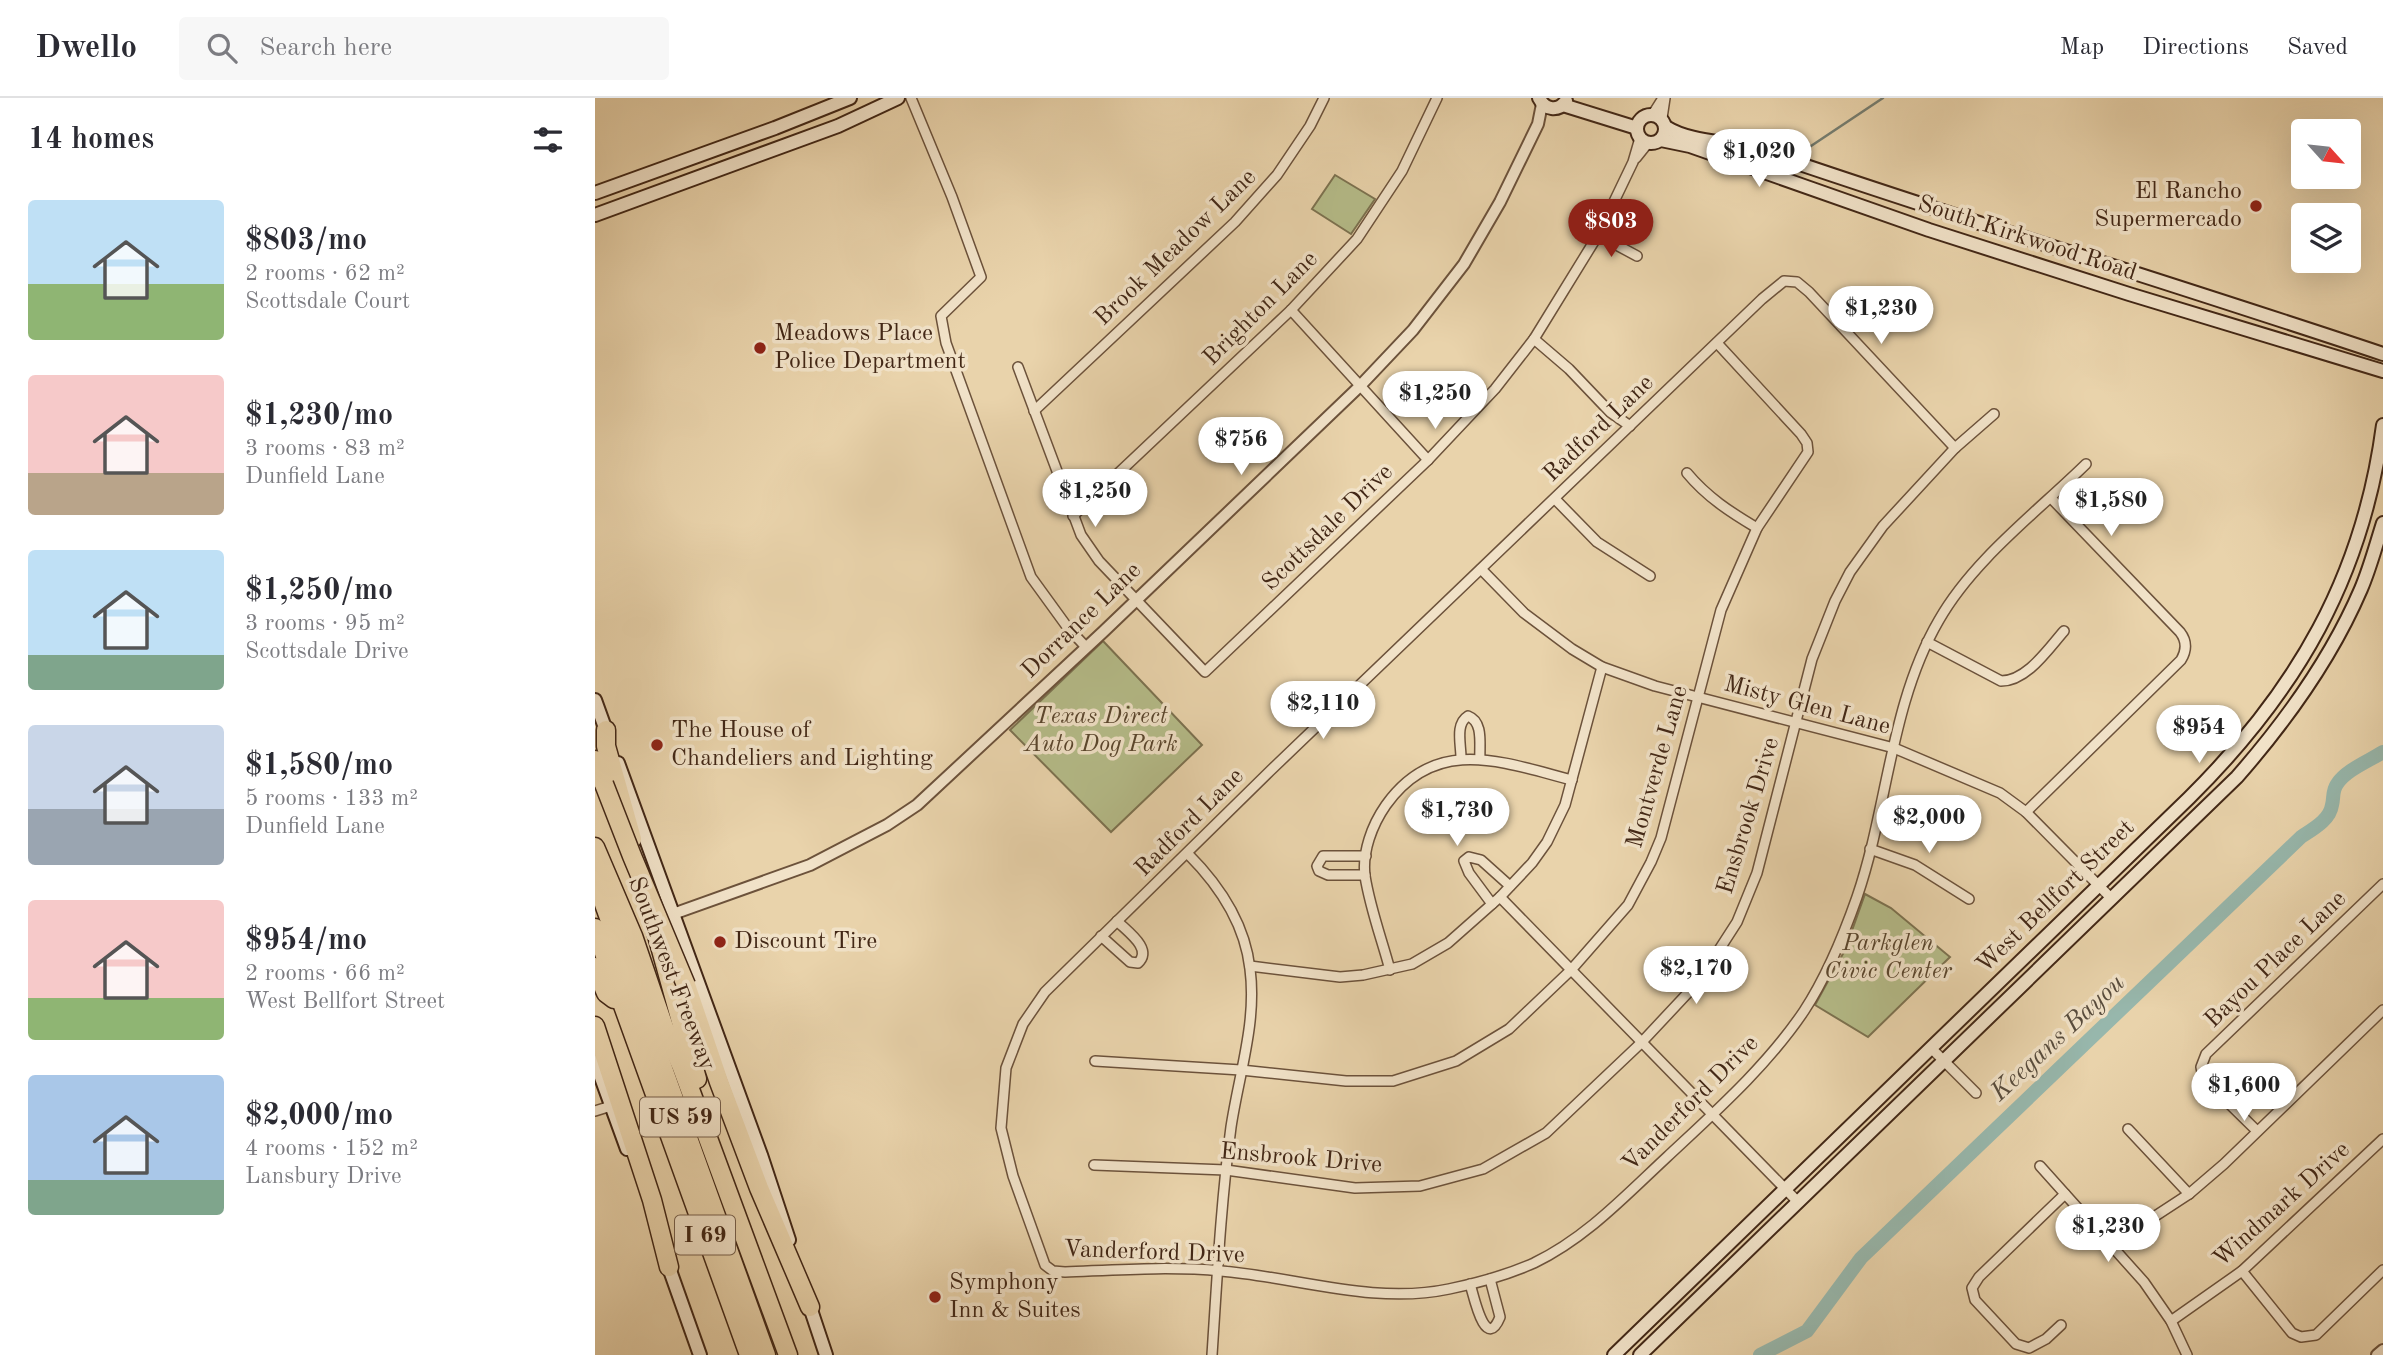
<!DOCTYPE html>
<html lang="en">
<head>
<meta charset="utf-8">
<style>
  :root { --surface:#fff; --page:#f7f7f7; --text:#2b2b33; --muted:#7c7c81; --line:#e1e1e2; --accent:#8f2418 }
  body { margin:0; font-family:"Old Standard TT",serif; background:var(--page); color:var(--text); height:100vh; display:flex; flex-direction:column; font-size:26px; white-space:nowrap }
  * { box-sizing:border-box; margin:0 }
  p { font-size:23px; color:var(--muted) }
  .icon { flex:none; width:38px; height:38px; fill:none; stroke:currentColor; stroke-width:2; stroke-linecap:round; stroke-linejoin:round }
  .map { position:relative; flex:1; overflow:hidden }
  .drawer { display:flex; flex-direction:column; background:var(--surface); width:595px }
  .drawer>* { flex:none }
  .needle { width:46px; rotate:117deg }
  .buttons { position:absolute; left:1696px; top:21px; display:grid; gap:14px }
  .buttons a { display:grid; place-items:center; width:70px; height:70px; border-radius:7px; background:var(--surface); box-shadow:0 7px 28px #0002; font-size:35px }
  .price { position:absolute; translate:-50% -60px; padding:0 16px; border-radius:24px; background:#fff; color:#222; font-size:23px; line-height:46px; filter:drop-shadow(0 2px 4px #0008) }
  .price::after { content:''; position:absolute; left:50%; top:42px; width:21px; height:16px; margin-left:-10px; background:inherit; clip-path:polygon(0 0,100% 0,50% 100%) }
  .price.active { background:var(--accent); color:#fff }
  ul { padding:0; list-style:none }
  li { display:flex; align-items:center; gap:21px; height:175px; padding:0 28px }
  li span { display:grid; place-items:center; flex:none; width:196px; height:140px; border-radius:7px; color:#555 }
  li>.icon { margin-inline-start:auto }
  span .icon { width:84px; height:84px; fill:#fffc; stroke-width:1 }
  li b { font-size:30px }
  h2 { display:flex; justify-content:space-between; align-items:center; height:84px; padding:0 28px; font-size:30px }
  header { display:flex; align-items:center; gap:42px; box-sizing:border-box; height:98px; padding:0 35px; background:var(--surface); border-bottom:2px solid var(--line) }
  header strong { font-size:33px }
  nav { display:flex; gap:38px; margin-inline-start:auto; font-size:24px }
  .search { width:490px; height:63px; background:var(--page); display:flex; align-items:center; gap:18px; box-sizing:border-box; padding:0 24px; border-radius:7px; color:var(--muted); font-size:26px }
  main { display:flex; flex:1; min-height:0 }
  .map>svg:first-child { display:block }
  .green { fill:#b5bc89; stroke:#7c7250; stroke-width:2 }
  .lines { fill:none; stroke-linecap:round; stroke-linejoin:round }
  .stream { stroke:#757d70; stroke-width:2.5 }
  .river { stroke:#97b7ac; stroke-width:14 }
  .minor-casing { stroke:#6c523b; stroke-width:12 }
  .tertiary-casing { stroke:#6c523b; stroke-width:14 }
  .secondary-casing { stroke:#422716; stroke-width:16 }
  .motorway-casing { stroke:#422716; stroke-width:21 }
  .minor { stroke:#f1e2c8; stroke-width:9 }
  .tertiary { stroke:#f1e2c8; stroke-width:10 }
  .secondary { stroke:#f1e2c8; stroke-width:12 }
  .motorway { stroke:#e9d3ab; stroke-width:18 }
  .motorway-bridge-casing { stroke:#422716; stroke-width:21; stroke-linecap:butt }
  .motorway-bridge { stroke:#e9d3ab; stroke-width:18 }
  .poi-dot { fill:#8f2418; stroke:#f1e2c8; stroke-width:2.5 }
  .labels { text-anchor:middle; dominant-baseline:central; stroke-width:7; stroke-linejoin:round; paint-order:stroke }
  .shield { fill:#f1e2c8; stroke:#765f4b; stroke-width:2 }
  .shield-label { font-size:23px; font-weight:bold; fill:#422716 }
  .poi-label { font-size:24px; fill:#422716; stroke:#f1e2c8; text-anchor:start }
  .street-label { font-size:24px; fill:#422716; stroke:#f1e2c8 }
  .park-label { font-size:24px; font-style:italic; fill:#59452d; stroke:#f1e2c8 }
  .water-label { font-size:26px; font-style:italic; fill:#574b3c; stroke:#f1e2c8 }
</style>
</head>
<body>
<header>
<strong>Dwello</strong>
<div class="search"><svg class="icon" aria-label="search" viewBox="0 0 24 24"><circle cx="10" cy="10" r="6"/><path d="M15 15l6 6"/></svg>Search here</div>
<nav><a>Map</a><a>Directions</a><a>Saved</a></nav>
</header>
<main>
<section class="drawer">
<h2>14 homes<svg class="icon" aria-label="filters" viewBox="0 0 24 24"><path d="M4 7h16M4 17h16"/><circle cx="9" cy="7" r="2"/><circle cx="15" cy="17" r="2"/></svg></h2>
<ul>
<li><span style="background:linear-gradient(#bfe0f5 60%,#8fb573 0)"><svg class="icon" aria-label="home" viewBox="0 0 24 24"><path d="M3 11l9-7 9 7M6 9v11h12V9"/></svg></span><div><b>$803/mo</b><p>2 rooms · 62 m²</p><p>Scottsdale Court</p></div></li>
<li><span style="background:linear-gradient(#f6c9c9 70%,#b9a48a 0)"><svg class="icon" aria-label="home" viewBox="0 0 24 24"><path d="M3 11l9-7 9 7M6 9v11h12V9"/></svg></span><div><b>$1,230/mo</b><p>3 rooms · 83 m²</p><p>Dunfield Lane</p></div></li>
<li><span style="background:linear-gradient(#bfe0f5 75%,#7fa58c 0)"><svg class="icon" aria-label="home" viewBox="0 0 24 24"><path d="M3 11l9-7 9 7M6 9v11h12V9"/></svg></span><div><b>$1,250/mo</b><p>3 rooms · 95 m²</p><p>Scottsdale Drive</p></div></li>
<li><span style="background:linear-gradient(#c9d6e8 60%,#9aa5b1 0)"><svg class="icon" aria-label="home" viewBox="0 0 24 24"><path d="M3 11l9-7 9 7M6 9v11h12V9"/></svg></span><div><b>$1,580/mo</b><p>5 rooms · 133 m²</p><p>Dunfield Lane</p></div></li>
<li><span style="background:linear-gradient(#f6c9c9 70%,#8fb573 0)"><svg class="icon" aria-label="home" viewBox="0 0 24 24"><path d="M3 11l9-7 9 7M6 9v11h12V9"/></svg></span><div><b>$954/mo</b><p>2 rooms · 66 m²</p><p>West Bellfort Street</p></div></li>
<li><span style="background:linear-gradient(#a9c7e8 75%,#7fa58c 0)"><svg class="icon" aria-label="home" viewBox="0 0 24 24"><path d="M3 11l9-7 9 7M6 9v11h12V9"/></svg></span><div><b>$2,000/mo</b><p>4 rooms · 152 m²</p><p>Lansbury Drive</p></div></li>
</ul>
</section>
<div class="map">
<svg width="1788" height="1257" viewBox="0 0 1788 1257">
  <rect width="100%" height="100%" fill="#e9d3ab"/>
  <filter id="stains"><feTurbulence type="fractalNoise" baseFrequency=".00286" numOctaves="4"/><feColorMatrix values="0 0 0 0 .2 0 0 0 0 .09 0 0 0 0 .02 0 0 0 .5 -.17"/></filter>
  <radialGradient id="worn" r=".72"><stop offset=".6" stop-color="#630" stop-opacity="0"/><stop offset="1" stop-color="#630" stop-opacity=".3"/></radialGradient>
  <g class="green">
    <path d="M740,77l40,24 -24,35 -39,-25z"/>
    <path d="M508,543l99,104 -91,87 -101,-102z"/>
    <path d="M1270,796l26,14 59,49 -82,80 -53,-32 30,-55z"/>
  </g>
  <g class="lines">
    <path class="stream" d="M1207,54l81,-54"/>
    <path class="river" d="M1165,1257l47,-24 54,-73 440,-421c12,-8 29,-17 31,-32 2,-7 0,-14 5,-21 9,-14 32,-23 46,-32"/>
    <g class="minor-casing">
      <g id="minor">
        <path d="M316,0l41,99 29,80 -40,39 5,27 85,234 37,51 18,19"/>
        <path d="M1058,16l10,-16"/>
        <path d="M1067,20l3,-20"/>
        <path d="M1041,60l12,-15"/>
        <path d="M1003,137l39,21"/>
        <path d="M696,212l137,150"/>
        <path d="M939,241l35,30 41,43 20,14"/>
        <path d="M423,269l63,168 18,26 106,111 223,-212 67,-71 39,-50 64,-104 35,-73 7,-24"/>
        <path d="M439,313l201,-189 42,-47 33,-49 14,-28"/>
        <path d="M1360,350l-146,-156 -12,-10 -13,-1 -22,18 -492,472 -225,221 -22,32 -17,44 -5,60 12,48 32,89 8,6 12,1c51,-2 104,-6 156,-1 75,6 152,34 228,18 29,-6 58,-14 85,-26 52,-25 91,-67 133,-106 48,-45 100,-91 137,-146 23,-35 39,-74 53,-114 31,-90 33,-193 82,-277 34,-60 98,-108 147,-156"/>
        <path d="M1092,375c20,24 43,39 70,55"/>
        <path d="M960,401l42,43 53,34"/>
        <path d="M478,418l218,-206 66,-71 45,-68 35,-73"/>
        <path d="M886,471l43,44 48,36 30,18 53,19 239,62 106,45 26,19 86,87"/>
        <path d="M1332,544l74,39c26,0 47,-32 63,-50"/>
        <path d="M866,660c0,-14 -6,-34 7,-42 16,6 11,29 12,43"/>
        <path d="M1431,714l155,-152c6,-10 6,-19 -1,-28l-129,-134"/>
        <path d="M1275,751l45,16 54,34"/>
        <path d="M593,756c31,31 57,70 62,115 7,53 -11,105 -19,158 -10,75 -14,152 -19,228"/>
        <path d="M770,777h-37l-9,-4 -2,-5 6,-10h43"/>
        <path d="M905,799l298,305"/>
        <path d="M897,806l-23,-31 -5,-12 5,-4 12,3 29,26"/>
        <path d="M506,838l29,26 8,1c15,-14 -10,-31 -21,-42"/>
        <path d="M655,868l90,11 23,-2 49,-11 36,-21 52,-46 32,-34 15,-21 18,-37 37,-138"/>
        <path d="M795,872c-8,-30 -20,-62 -25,-94 -3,-24 7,-51 21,-71 50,-70 116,-43 186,-25"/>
        <path d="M1336,950l45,45"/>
        <path d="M500,963l146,9 105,11h47l63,-20 53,-32 62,-59 57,-65 23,-43 10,-24 60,-228 36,-82 51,-76 -1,-9 -6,-9 -84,-91"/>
        <path d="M0,1013l16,-5"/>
        <path d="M1533,1031l61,65"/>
        <path d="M1662,1033l-54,-53 -2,-11 5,-13 177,-170"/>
        <path d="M499,1067l132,5 129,18 65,-2 63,-17 63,-36 95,-90 58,-62 38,-59 20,-49 55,-214 23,-58 15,-29 33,-46 72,-78 39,-34"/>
        <path d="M1445,1068l104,116 27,39 16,34"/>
        <path d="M1516,1147l78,-51 35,-30 159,-154"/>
        <path d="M1647,1173l50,62 9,4 15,-2 67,-65"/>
        <path d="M875,1186c3,8 15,70 30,33l-10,-38"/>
        <path d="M1576,1223l71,-50 141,-132"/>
        <path d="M1466,1227l-15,14 -17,9 -13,-4 -41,-44 -3,-12 7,-11 86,-83"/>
      </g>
    </g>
    <g class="tertiary-casing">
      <g id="tertiary">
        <path d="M78,816l137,-49 77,-40 30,-20 186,-173 257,-246 53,-56 51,-66 36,-62 38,-78 4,-20"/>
        <path d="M1782,1257l6,-5"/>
      </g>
    </g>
    <g class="secondary-casing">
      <g id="secondary">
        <path d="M944,0c6,12 19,14 27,3"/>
        <path d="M968,7l74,23"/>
        <circle cx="1056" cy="31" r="14"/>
        <path d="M1071,29c24,15 58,14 87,21 209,72 421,136 630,206"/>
        <path d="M1066,42l29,6 239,84 200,64 254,77"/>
        <path d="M0,95l180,-65 75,-30"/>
        <path d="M0,117l243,-89 60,-28"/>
        <path d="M0,602l13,36"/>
        <path d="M23,665l143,392 28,85"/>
        <path d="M0,963l32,88"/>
        <path d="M72,1164l33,93"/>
        <path d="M213,1203l18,54"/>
        <path d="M1019,1257l575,-557c108,-107 174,-221 194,-373"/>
        <path d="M1045,1257l597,-578c50,-57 94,-118 124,-188 9,-21 15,-44 22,-66"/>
      </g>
    </g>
    <g class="motorway-casing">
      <g id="motorway">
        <path d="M11,632v16l26,93"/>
        <path d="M0,662l9,24"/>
        <path d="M0,749l38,89 31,91 17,38 107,290"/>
        <path d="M0,781l171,476"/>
        <path d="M58,823l44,158"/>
        <path d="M0,830l154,427"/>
        <path d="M0,869l11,26 8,6"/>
        <path d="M91,887l33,97 40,106 51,119"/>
        <path d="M0,928l57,174 17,67"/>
      </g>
    </g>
    <use href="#minor" class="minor"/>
    <use href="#tertiary" class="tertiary"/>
    <use href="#secondary" class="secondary"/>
    <use href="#motorway" class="motorway"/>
    <g class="motorway-bridge-casing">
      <path id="motorway-bridge" d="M9,686l28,72 54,129"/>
    </g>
    <use href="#motorway-bridge" class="motorway-bridge"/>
  </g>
  <g class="poi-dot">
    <circle cx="1661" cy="108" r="7"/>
    <circle cx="165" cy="250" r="7"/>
    <circle cx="62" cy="647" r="7"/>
    <circle cx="125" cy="844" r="7"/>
    <circle cx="340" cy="1199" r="7"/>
  </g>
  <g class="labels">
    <g class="shield">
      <rect x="45" y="999.5" width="80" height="39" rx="5"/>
      <rect x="80" y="1117.5" width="60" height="39" rx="5"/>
    </g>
    <g class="shield-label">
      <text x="85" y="1019">US 59</text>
      <text x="110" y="1137">I 69</text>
    </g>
    <g class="poi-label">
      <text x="1647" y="94" text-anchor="end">El Rancho<tspan x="1647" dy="28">Supermercado</tspan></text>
      <text x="179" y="236">Meadows Place<tspan x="179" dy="28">Police Department</tspan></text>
      <text x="76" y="633">The House of<tspan x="76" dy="28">Chandeliers and Lighting</tspan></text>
      <text x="139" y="844">Discount Tire</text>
      <text x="354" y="1185">Symphony<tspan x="354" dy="28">Inn &amp; Suites</tspan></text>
    </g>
    <g class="street-label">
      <text transform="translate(1432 141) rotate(18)">South Kirkwood Road</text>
      <text transform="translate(581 150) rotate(-44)">Brook Meadow Lane</text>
      <text transform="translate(666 211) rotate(-45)">Brighton Lane</text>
      <text transform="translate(1004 331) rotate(-44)">Radford Lane</text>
      <text transform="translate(733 430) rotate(-44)">Scottsdale Drive</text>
      <text transform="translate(487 523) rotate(-44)">Dorrance Lane</text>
      <text transform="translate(1212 608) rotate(15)">Misty Glen Lane</text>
      <text transform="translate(1063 669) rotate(-74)">Montverde Lane</text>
      <text transform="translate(1154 718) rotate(-73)">Ensbrook Drive</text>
      <text transform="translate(595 725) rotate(-45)">Radford Lane</text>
      <text transform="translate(1461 799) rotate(-44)">West Bellfort Street</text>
      <text transform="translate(1681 862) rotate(-44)">Bayou Place Lane</text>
      <text transform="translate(76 876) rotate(69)">Southwest Freeway</text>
      <text transform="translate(1096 1006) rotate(-45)">Vanderford Drive</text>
      <text transform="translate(706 1061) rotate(5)">Ensbrook Drive</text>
      <text transform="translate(1687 1107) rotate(-42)">Windmark Drive</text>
      <text transform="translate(559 1155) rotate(2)">Vanderford Drive</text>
    </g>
    <g class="park-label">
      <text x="506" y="619">Texas Direct<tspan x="506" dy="28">Auto Dog Park</tspan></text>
      <text x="1293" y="846">Parkglen<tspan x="1293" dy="28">Civic Center</tspan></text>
    </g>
    <g class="water-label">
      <text transform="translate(1463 940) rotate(-43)">Keegans Bayou</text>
    </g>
  </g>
  <rect width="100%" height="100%" filter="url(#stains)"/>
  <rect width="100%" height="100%" fill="url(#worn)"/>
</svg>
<div class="buttons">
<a><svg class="needle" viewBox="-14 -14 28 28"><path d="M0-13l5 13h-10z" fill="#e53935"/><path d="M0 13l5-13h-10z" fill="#7c7c81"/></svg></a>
<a><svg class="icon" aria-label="layers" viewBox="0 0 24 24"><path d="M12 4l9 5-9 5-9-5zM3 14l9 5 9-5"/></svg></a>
</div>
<b class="price" style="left:1164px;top:91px">$1,020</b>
<b class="price active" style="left:1016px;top:161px">$803</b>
<b class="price" style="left:1286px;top:248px">$1,230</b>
<b class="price" style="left:840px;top:333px">$1,250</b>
<b class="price" style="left:646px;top:379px">$756</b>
<b class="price" style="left:500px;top:431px">$1,250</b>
<b class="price" style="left:1516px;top:440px">$1,580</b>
<b class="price" style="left:728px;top:643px">$2,110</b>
<b class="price" style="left:1604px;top:667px">$954</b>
<b class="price" style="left:862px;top:750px">$1,730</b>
<b class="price" style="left:1334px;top:757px">$2,000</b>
<b class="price" style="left:1101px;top:908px">$2,170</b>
<b class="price" style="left:1649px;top:1025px">$1,600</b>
<b class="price" style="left:1513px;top:1166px">$1,230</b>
</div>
</main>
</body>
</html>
